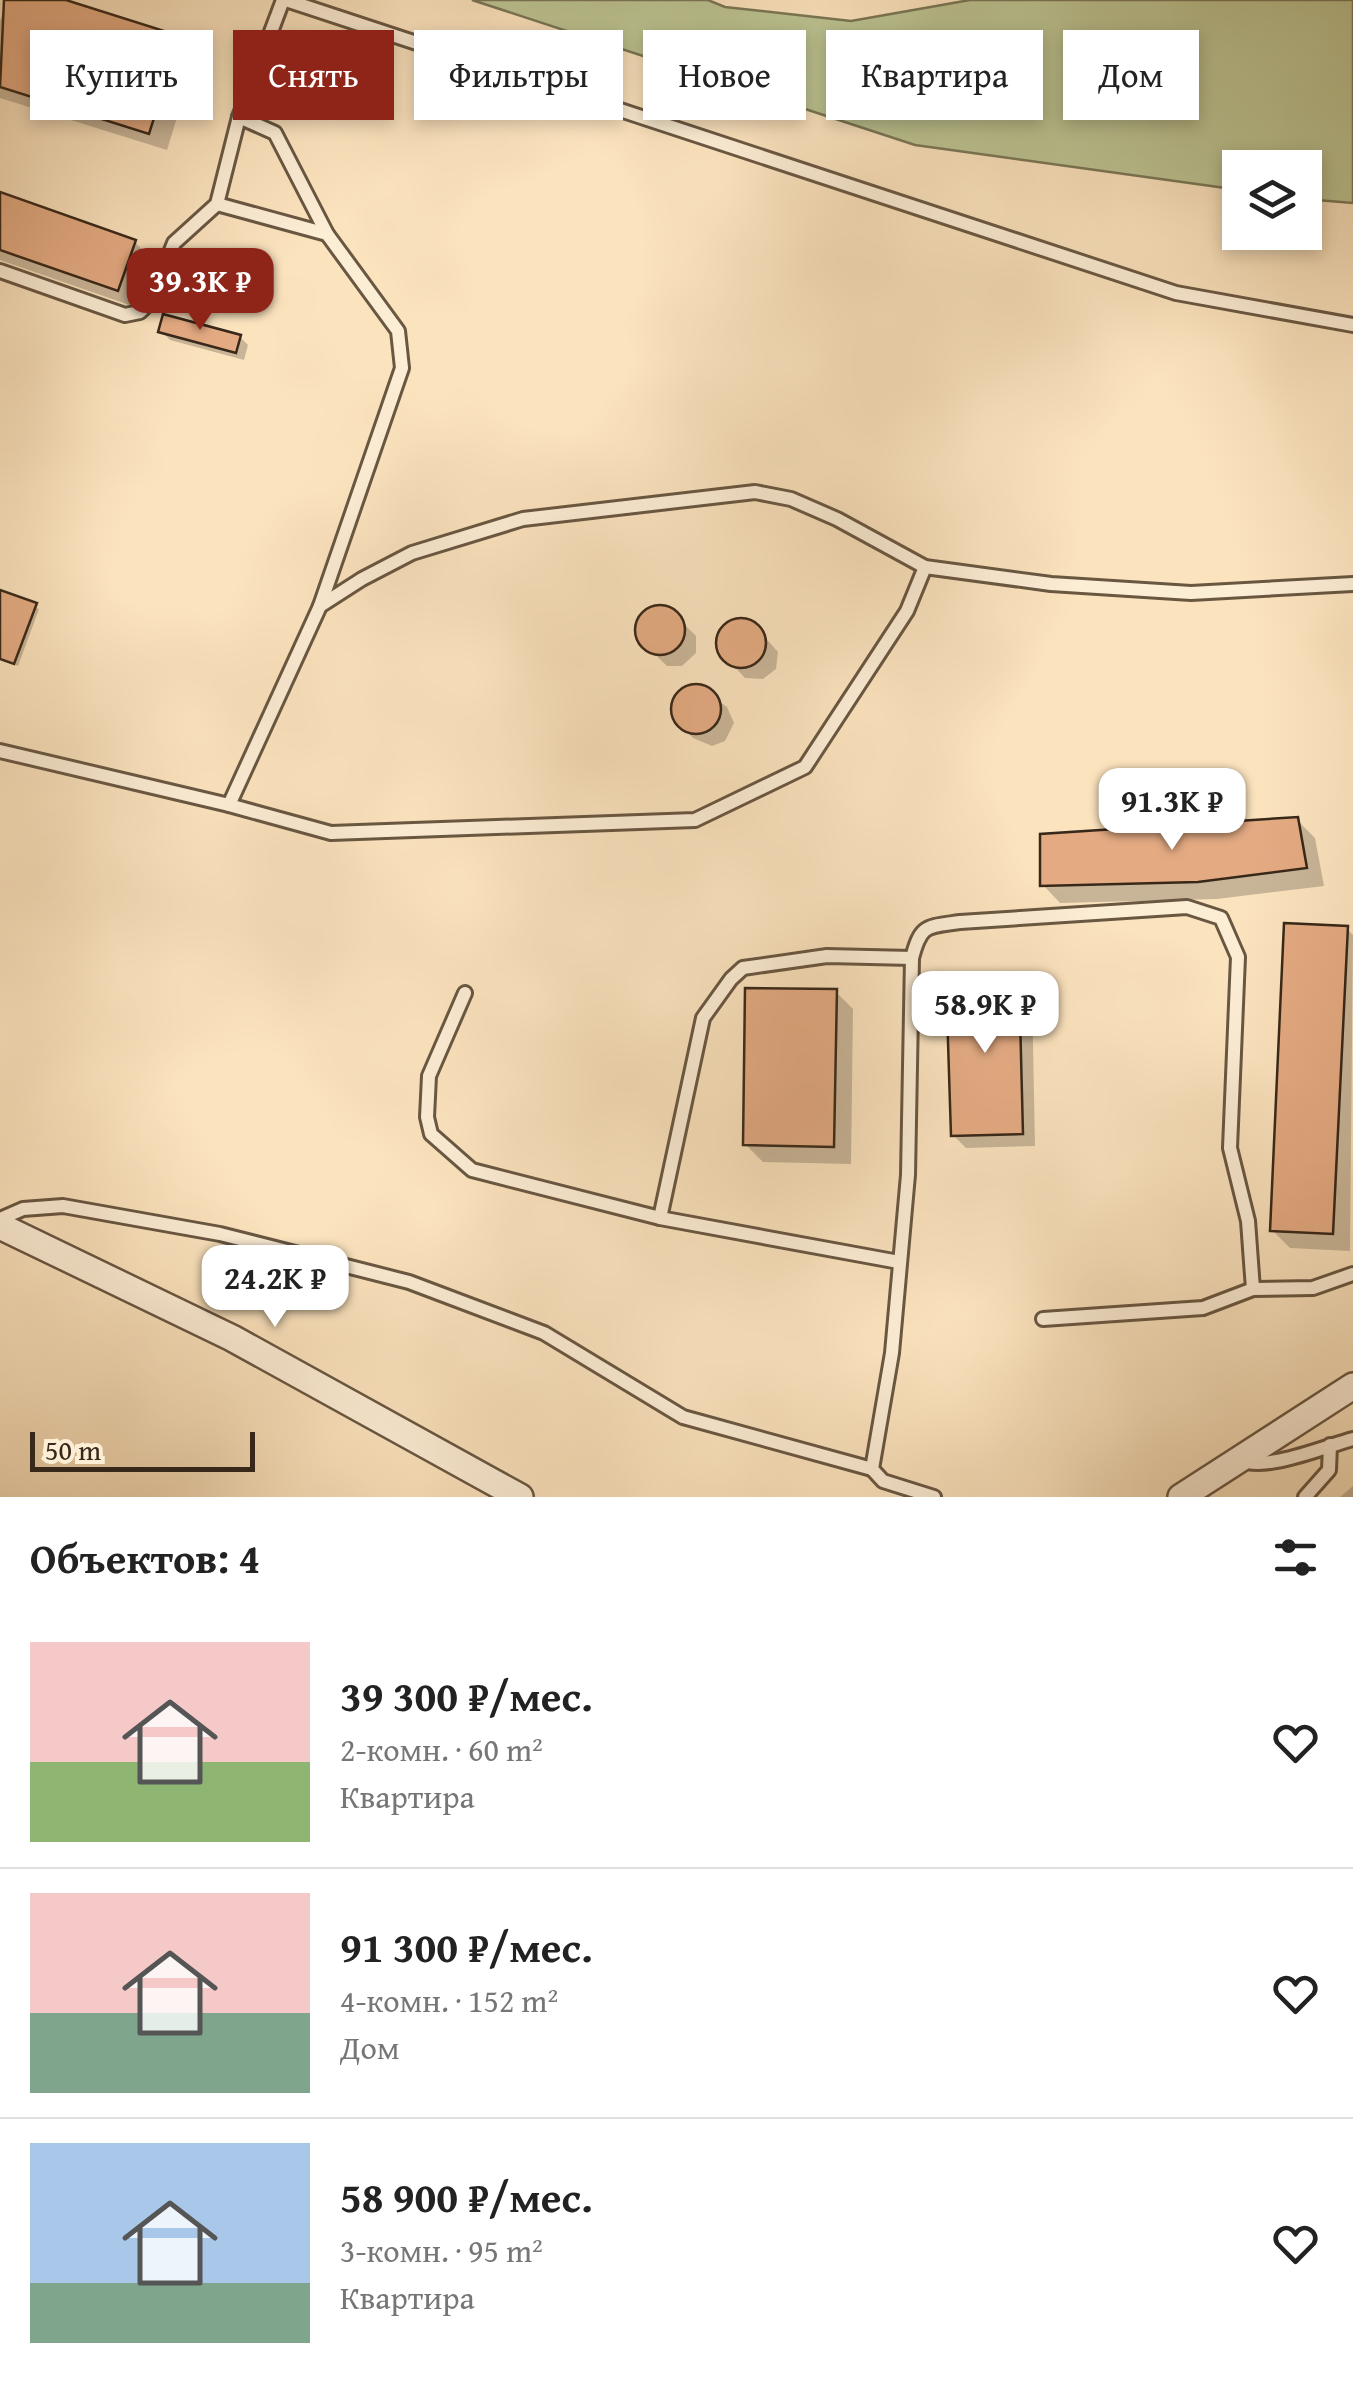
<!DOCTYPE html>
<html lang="ru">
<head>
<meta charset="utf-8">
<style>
  :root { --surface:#fff; --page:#f6f6f6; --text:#222; --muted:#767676; --line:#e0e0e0; --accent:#8f2418 }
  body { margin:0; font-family:"Gentium Book Plus",serif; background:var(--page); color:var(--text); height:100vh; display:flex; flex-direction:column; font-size:38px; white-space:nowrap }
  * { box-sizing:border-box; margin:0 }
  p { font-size:32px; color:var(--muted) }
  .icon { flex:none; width:55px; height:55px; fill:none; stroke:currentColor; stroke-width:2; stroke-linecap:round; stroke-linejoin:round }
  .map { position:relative; height:1497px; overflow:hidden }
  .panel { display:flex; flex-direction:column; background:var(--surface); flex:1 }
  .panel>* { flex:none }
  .top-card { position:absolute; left:30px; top:30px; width:1295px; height:90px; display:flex; gap:20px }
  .buttons { position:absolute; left:1222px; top:150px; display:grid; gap:20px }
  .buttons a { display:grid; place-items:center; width:100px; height:100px; border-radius:0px; background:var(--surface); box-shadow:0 5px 15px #0003; font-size:50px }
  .scale { position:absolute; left:30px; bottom:25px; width:225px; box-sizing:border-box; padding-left:10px; border:5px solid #382819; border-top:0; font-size:28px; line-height:35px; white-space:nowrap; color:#382819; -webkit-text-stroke:8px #fcedd5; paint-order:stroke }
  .price { position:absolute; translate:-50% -85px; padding:0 22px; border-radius:20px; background:#fff; color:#222; font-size:32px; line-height:65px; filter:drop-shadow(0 2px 5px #0008) }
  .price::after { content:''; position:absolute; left:50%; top:60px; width:30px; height:22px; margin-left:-15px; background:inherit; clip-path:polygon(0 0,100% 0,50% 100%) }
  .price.on { background:var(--accent); color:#fff }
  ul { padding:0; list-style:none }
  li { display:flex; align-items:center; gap:30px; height:250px; padding:0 30px }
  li+li { border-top:2px solid var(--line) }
  li span { display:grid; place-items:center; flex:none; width:280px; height:200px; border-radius:0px; color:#555 }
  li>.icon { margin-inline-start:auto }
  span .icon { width:120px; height:120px; fill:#fffc; stroke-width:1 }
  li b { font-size:42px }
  h2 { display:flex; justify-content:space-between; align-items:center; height:120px; padding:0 30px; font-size:42px }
  .pill { padding:0 35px; border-radius:0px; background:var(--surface); box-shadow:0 5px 15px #0003; font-size:35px; line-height:90px }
  .pill.on { background:var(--accent); color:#fff }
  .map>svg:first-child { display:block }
  .green { fill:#bcc493; stroke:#7a7656; stroke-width:2.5 }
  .shadow { fill:#0003 }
  .building { fill:#e4ab83; stroke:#382819; stroke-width:2.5 }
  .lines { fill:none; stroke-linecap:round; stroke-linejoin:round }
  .lane-casing { stroke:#695742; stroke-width:18 }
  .street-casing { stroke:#695742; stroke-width:30 }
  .lane { stroke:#fcedd5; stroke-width:12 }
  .street { stroke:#fcedd5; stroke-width:25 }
</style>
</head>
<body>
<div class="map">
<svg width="1353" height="1497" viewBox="0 0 1353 1497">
  <rect width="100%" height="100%" fill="#fbe3be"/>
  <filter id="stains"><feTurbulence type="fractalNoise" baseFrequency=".002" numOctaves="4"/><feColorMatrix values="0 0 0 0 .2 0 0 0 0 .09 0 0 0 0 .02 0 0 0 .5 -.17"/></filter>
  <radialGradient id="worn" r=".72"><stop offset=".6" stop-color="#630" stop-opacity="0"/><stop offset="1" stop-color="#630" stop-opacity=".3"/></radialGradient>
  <path class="green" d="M472,0h236l17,7 126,14 119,-21h383v203l-48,-4v-31h-65v22l-325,-45z"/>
  <g class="shadow">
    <path d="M7,0h50l121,38 18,18 -29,94 -167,-52v-77z"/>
    <path d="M0,195l135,47 17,18 -17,47 -135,-47z"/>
    <path d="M161,331l79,6 8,8 -4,15 -74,-20z"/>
    <path d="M0,593l39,16 -21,57 -18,-7z"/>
    <path d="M653,609h16l27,27v17l-14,13h-15l-27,-26v-19z"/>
    <path d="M734,622l19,2 25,28 -2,17 -13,10 -18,-1 -25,-27 2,-19z"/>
    <path d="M697,686l30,21 7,16 -9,18 -13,5 -19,-8 -13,-14 -6,-18 8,-14z"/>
    <path d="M1297,820l18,18 9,48 -107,13 -157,4 -17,-18z"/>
    <path d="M1346,928l7,7 -3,316 -60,-3 -18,-18z"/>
    <path d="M1018,980l14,13 3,153 -69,2 -13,-13z"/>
    <path d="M836,992l17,17 -2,155 -88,-2 -18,-18z"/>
    <path d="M1353,1486v11h-13z"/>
  </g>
  <g class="building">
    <path d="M4,0h62l114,36 -31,98 -149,-47z"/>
    <path d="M0,192l136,48 -18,51 -118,-41z"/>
    <path d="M163,314l78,21 -5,18 -78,-21z"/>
    <path d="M0,590l37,13 -23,61 -14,-5z"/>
    <circle cx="660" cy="630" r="25"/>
    <circle cx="741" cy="643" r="25"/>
    <circle cx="696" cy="709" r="25"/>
    <path d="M1298,817l9,51 -109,14 -158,4v-52z"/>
    <path d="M1284,923l64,3 -15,308 -63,-3z"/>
    <path d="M1019,977l4,157 -72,2 -5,-157z"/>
    <path d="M745,988l92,1 -3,158 -91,-2z"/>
  </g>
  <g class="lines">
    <g class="lane-casing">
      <g id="lane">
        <path d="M286,0l890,293 177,32"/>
        <path d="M239,117l36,16 52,101 71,97 4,37 -82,238"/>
        <path d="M217,204l110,30"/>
        <path d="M0,271l125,44 15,-3 11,-11 23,-58 43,-39 22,-87 44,-117"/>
        <path d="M0,751l229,54 91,-199 42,-27 50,-26 111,-34 232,-27 36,7 46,20 88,48 126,17 140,9 162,-9"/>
        <path d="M229,805l102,28 364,-13 110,-53 102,-156 18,-44"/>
        <path d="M465,993l-36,83 -2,41 4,17 41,36 188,48 239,44"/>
        <path d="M660,1218l43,-200 28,-39 12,-11 84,-12 85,2"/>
        <path d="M0,1219l23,-10 40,-3 157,28 189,48 135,51 139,84 189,52"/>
        <path d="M1253,1289l60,-1 40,-14"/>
        <path d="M1240,1459c23,14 86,-13 113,-20"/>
        <path d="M934,1497l-51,-16 -11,-12 20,-116 16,-178 4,-217c9,-34 14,-31 48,-36l227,-15 34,11 17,39 -8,191 18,73 5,68 -50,19 -160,11"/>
        <path d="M1305,1497l24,-27 1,-25"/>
      </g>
    </g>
    <g class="street-casing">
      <g id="street">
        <path d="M0,1226l232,112 288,159"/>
        <path d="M1181,1497l172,-111"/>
      </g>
    </g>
    <use href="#lane" class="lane"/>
    <use href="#street" class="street"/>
  </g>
  <rect width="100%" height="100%" filter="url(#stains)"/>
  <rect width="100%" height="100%" fill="url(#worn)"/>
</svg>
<div class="buttons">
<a><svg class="icon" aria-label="layers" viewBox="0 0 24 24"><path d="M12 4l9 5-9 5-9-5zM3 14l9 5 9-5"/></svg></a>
</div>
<div class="scale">50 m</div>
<b class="price on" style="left:200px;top:333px">39.3K ₽</b>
<b class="price" style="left:1172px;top:853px">91.3K ₽</b>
<b class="price" style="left:985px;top:1056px">58.9K ₽</b>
<b class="price" style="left:275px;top:1330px">24.2K ₽</b>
<div class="top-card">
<a class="pill">Купить</a>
<a class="pill on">Снять</a>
<a class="pill">Фильтры</a>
<a class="pill">Новое</a>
<a class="pill">Квартира</a>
<a class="pill">Дом</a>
</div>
</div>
<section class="panel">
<h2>Объектов: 4<svg class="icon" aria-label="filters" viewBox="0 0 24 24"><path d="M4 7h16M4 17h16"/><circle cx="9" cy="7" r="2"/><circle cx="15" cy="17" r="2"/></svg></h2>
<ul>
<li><span style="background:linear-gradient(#f6c9c9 60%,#8fb573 0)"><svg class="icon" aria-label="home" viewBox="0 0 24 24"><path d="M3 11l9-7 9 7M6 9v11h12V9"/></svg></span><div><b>39 300 ₽/мес.</b><p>2-комн. · 60 m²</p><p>Квартира</p></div><svg class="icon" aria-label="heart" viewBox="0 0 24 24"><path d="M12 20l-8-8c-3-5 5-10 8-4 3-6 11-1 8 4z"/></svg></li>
<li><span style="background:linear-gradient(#f6c9c9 60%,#7fa58c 0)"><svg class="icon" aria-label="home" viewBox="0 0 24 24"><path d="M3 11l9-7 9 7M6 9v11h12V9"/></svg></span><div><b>91 300 ₽/мес.</b><p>4-комн. · 152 m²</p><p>Дом</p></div><svg class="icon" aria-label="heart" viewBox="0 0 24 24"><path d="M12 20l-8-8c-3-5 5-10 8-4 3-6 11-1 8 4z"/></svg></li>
<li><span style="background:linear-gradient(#a9c7e8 70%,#7fa58c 0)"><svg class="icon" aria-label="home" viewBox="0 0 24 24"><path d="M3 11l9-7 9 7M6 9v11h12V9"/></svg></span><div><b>58 900 ₽/мес.</b><p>3-комн. · 95 m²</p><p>Квартира</p></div><svg class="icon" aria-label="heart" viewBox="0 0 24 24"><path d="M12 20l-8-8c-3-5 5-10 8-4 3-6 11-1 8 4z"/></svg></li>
</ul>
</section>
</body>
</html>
